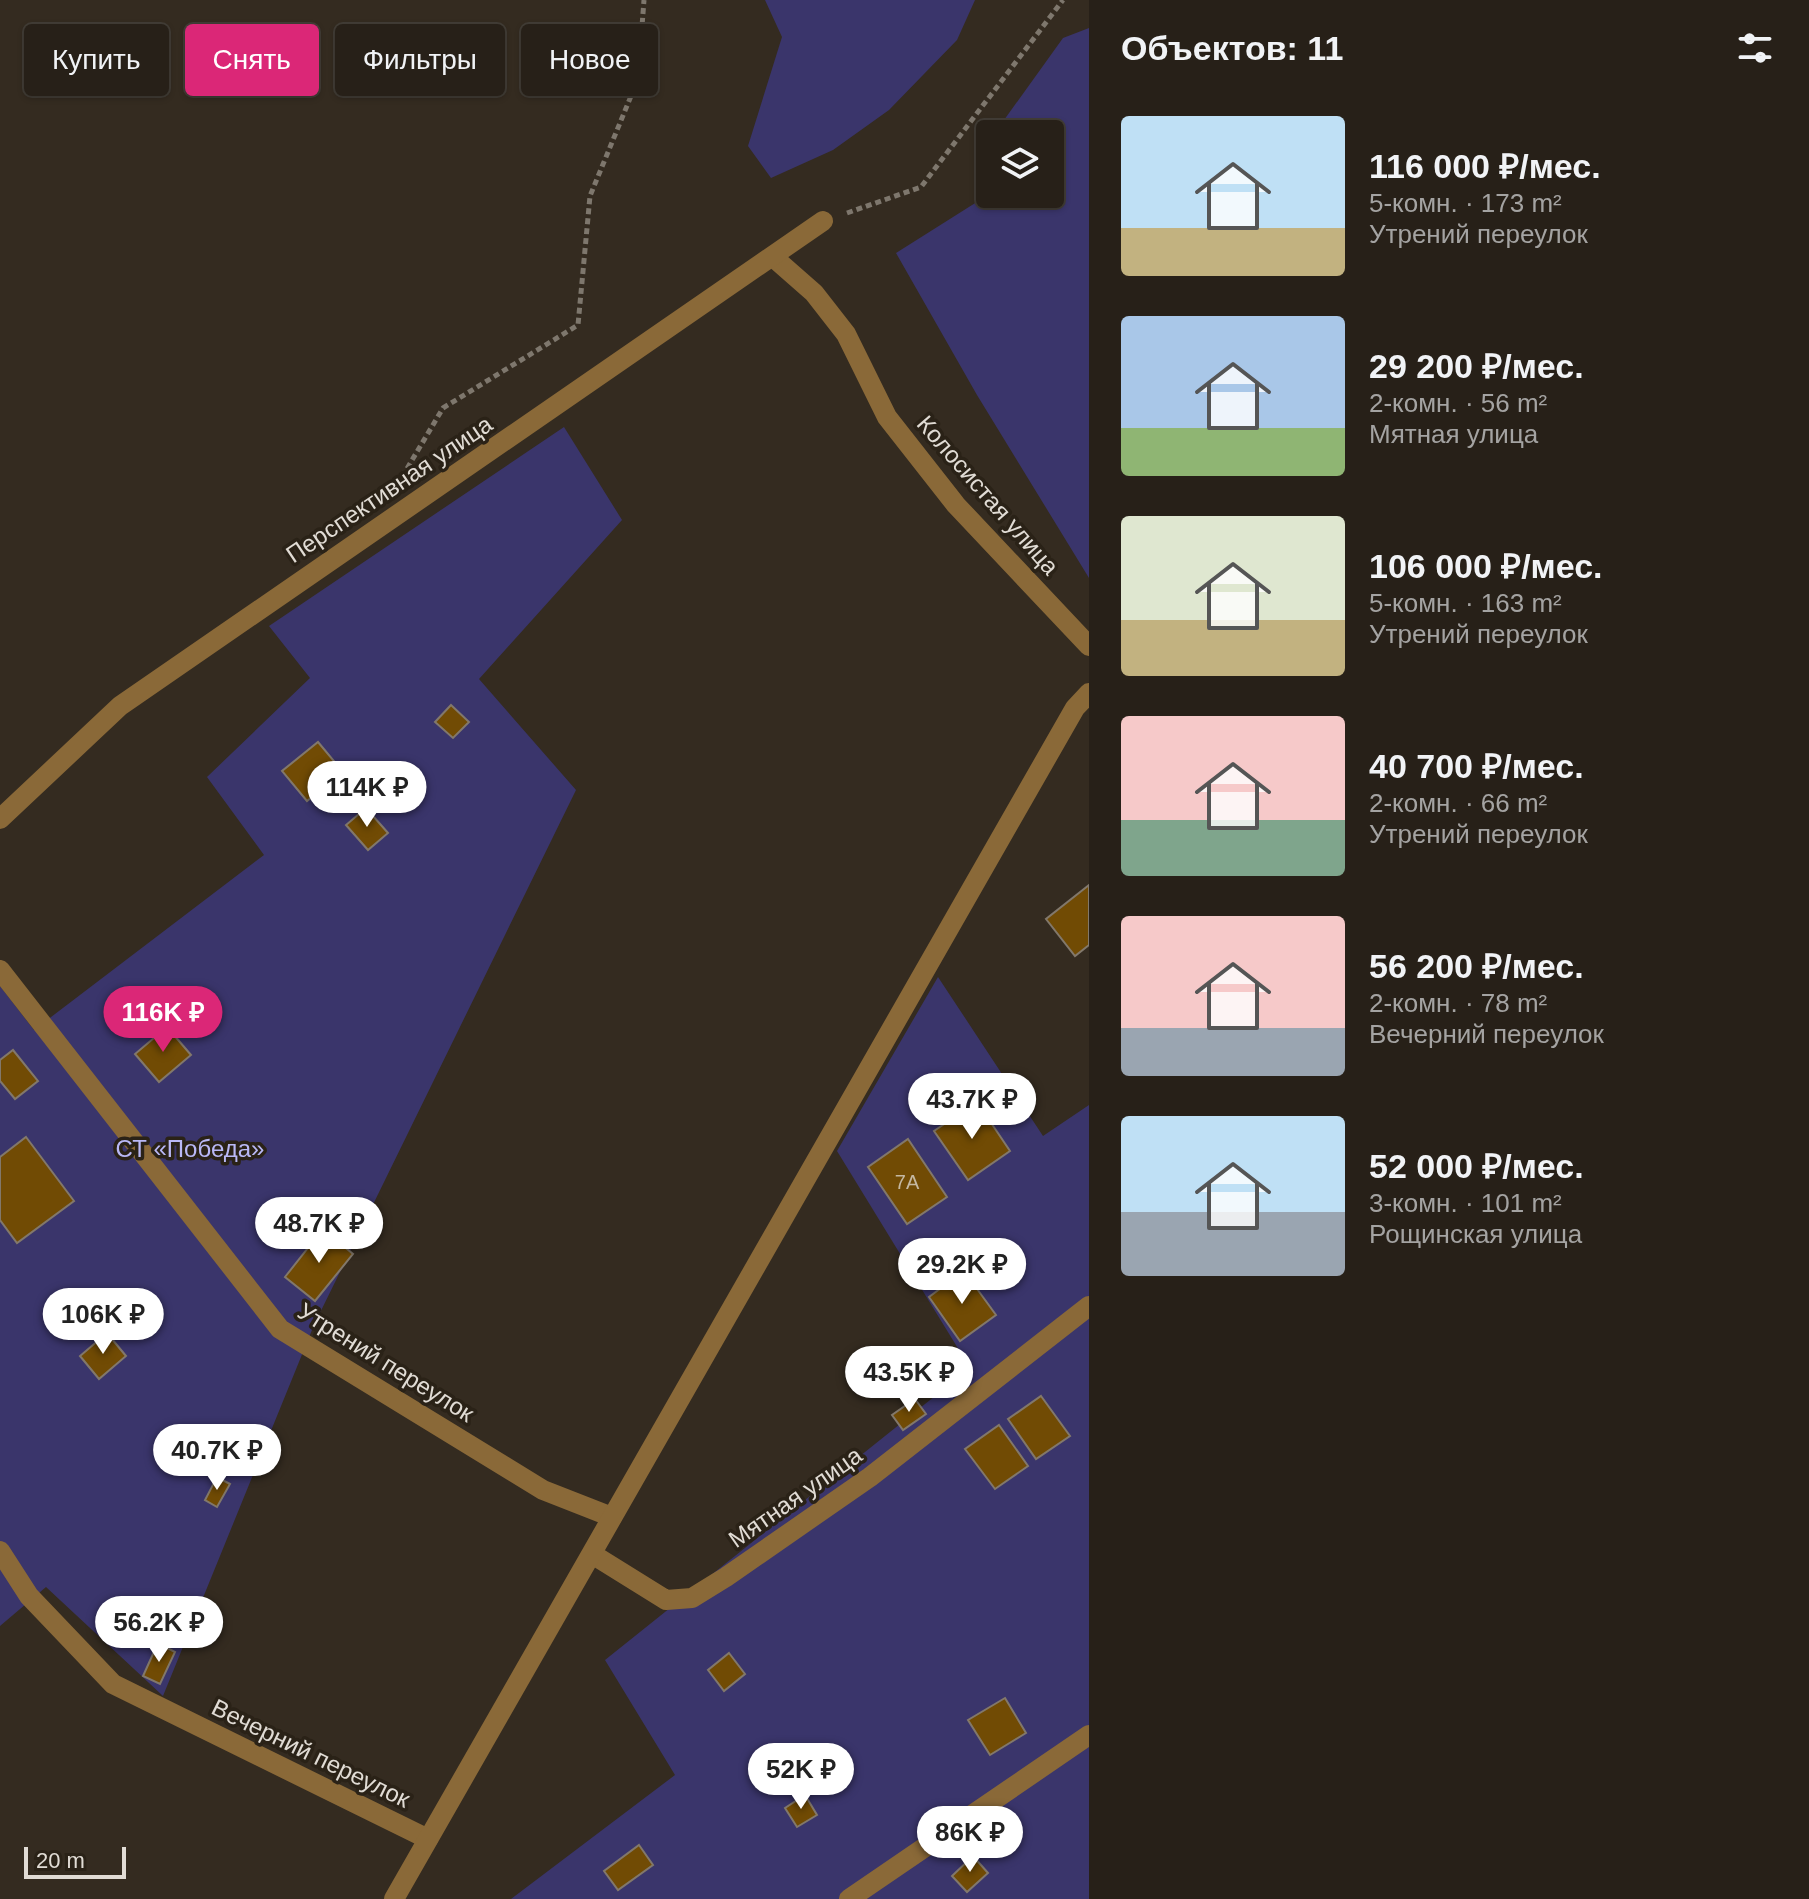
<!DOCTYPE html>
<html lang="ru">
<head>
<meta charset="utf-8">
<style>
  :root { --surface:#272018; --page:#2f2821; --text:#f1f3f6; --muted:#a4a3a2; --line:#433e37; --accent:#db2777 }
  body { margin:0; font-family:Arial,sans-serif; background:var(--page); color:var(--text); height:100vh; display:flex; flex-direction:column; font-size:30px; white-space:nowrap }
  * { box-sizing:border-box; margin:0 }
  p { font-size:26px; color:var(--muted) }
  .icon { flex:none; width:44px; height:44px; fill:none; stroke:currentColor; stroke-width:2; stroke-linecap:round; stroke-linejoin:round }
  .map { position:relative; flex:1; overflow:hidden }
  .drawer { display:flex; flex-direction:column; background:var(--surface); width:720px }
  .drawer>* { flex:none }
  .guide { position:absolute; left:24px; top:24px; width:760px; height:72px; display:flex; gap:16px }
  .fabs { position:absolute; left:976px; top:120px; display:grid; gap:16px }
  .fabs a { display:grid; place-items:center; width:88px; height:88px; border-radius:8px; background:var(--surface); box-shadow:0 2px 6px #0004,0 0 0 2px var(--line); font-size:40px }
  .scale { position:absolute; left:24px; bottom:20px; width:102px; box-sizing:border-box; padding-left:8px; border:4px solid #e1dcd5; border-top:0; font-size:22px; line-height:28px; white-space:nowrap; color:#e1dcd5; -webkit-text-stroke:6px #2a2217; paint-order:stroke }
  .price { position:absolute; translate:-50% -68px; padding:0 18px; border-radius:28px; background:#fff; color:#222; font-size:26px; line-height:52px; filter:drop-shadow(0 2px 4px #0008) }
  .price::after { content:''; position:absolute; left:50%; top:48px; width:24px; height:18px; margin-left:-12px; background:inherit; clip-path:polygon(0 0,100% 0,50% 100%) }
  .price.selected { background:var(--accent); color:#fff }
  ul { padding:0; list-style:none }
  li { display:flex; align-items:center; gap:24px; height:200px; padding:0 32px }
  li span { display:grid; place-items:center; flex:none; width:224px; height:160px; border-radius:8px; color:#555 }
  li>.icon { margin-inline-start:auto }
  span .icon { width:96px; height:96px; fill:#fffc; stroke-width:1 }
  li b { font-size:34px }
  h2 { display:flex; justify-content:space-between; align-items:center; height:96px; padding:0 32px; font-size:34px }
  .tag { padding:0 28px; border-radius:8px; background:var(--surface); box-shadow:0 2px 6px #0004,0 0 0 2px var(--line); font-size:28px; line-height:72px }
  .tag.selected { background:var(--accent); color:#fff }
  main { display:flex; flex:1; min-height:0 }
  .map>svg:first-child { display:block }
  .green { fill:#3a356b }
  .building { fill:#714b04; stroke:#82786b; stroke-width:2 }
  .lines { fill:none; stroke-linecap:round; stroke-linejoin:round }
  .path { stroke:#7e776d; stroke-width:5; stroke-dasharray:6 4; stroke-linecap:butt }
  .minor { stroke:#8a6938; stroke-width:20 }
  .labels { text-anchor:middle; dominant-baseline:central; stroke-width:7; stroke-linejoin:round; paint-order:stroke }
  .number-label { font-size:20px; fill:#c5b8a1 }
  .street-label { font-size:24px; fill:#e1dcd5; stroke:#2a2217 }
  .park-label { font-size:24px; fill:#b9b8f6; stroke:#2a2217 }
</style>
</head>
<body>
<main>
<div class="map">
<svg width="1089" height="1899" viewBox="0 0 1089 1899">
  <rect width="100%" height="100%" fill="#342b20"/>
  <g class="green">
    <path d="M765,0h210l-18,40 -68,70 -56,40 -62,28 -23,-32 34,-109z"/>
    <path d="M1089,28v550l-112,-183 -81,-142 84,-53 10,-48v42h60v-60h-56l69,-96z"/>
    <path d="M564,427l58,93 -143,159 97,111 -262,535 -151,371 -117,-109 -46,39v-640l34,44 230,-175 -57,-78 103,-99 -41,-52z"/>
    <path d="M938,977l105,159 46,-31v794h-578l164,-124 -70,-115 365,-292 -133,-217z"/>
  </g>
  <g class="building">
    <path d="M451,705l18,17 -16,16 -18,-16z"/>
    <path d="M318,742l25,30 -36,29 -25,-30z"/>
    <path d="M366,808l22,25 -20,17 -22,-25z"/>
    <path d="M1089,885v60l-14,11 -29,-37z"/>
    <path d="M167,1027l24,28 -32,27 -24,-28z"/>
    <path d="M13,1050l25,31 -23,18 -15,-18v-21z"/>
    <path d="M977,1102l33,49 -42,29 -34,-49z"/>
    <path d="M26,1137l48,64 -57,42 -17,-23v-63z"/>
    <path d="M908,1139l39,58 -40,27 -39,-57z"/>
    <path d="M323,1229l30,25 -38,47 -30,-24z"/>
    <path d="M964,1271l32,44 -36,26 -31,-44z"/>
    <path d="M107,1333l19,23 -27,23 -19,-23z"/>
    <path d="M1041,1396l29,40 -34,23 -28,-40z"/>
    <path d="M915,1399l11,15 -23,16 -11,-15z"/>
    <path d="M999,1425l29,41 -33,23 -30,-40z"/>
    <path d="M217,1477l13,7 -13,23 -12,-7z"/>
    <path d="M158,1643l17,9 -15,32 -17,-8z"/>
    <path d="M729,1653l16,21 -21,17 -16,-21z"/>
    <path d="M1005,1698l21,35 -36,22 -22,-35z"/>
    <path d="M805,1795l12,20 -20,12 -12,-19z"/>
    <path d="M639,1845l14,20 -35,25 -14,-19z"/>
    <path d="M973,1856l15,17 -21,19 -15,-16z"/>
  </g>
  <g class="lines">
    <g class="path">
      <path d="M847,213l74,-26 142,-187"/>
      <path d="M402,477l41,-69 135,-83 12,-129 48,-117 6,-79"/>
    </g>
    <g class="minor">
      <path d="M773,257l41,36 32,41 41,83 69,88 133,141"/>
      <path d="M0,819l120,-113 703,-485"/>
      <path d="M0,970l280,359 263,161 69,27"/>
      <path d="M0,1551l29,45 84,88 315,155"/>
      <path d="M592,1554l74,46 26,-2 34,-21 144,-100 219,-171"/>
      <path d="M394,1899l681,-1191 14,-15"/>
      <path d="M849,1899l240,-164"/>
    </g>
  </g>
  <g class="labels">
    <g class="number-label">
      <text x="907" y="1182">7А</text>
    </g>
    <g class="street-label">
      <text transform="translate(389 489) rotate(-34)">Перспективная улица</text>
      <text transform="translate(988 495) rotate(49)">Колосистая улица</text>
      <text transform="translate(386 1362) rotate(32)">Утрений переулок</text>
      <text transform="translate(795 1497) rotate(-35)">Мятная улица</text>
      <text transform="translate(311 1753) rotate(26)">Вечерний переулок</text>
    </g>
    <g class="park-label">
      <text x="190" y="1148">СТ «Победа»</text>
    </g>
  </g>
</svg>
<div class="fabs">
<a><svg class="icon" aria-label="layers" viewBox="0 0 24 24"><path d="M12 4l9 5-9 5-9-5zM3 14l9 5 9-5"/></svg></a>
</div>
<div class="scale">20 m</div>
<b class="price" style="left:367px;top:829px">114K ₽</b>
<b class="price selected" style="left:163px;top:1054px">116K ₽</b>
<b class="price" style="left:972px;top:1141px">43.7K ₽</b>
<b class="price" style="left:319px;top:1265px">48.7K ₽</b>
<b class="price" style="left:962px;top:1306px">29.2K ₽</b>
<b class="price" style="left:103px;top:1356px">106K ₽</b>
<b class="price" style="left:909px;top:1414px">43.5K ₽</b>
<b class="price" style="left:217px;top:1492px">40.7K ₽</b>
<b class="price" style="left:159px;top:1664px">56.2K ₽</b>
<b class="price" style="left:801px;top:1811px">52K ₽</b>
<b class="price" style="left:970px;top:1874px">86K ₽</b>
<div class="guide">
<a class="tag">Купить</a>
<a class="tag selected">Снять</a>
<a class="tag">Фильтры</a>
<a class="tag">Новое</a>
</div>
</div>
<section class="drawer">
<h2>Объектов: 11<svg class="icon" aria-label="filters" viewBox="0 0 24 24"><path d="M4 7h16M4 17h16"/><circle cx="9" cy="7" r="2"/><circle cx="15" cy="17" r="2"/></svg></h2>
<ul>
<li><span style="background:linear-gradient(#bfe0f5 70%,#c2b280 0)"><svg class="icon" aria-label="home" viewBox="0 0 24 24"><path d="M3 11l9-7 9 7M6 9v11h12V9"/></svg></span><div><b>116 000 ₽/мес.</b><p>5-комн. · 173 m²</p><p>Утрений переулок</p></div></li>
<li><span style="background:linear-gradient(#a9c7e8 70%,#8fb573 0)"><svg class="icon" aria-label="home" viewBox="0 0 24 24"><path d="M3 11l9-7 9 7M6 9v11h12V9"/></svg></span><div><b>29 200 ₽/мес.</b><p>2-комн. · 56 m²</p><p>Мятная улица</p></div></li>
<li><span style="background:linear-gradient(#dfe7d0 65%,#c2b280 0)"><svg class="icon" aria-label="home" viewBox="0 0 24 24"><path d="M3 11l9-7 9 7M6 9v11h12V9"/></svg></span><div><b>106 000 ₽/мес.</b><p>5-комн. · 163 m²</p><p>Утрений переулок</p></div></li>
<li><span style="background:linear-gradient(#f6c9c9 65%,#7fa58c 0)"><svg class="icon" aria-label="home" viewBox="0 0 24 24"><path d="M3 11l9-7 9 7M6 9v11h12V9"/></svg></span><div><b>40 700 ₽/мес.</b><p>2-комн. · 66 m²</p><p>Утрений переулок</p></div></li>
<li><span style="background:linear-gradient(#f6c9c9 70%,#9aa5b1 0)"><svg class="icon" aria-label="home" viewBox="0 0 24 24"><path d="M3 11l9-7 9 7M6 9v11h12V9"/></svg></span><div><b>56 200 ₽/мес.</b><p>2-комн. · 78 m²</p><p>Вечерний переулок</p></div></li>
<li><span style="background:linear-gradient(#bfe0f5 60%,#9aa5b1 0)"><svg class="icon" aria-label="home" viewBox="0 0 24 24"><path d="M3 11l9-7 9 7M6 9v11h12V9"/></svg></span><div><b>52 000 ₽/мес.</b><p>3-комн. · 101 m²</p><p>Рощинская улица</p></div></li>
</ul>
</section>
</main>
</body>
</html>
